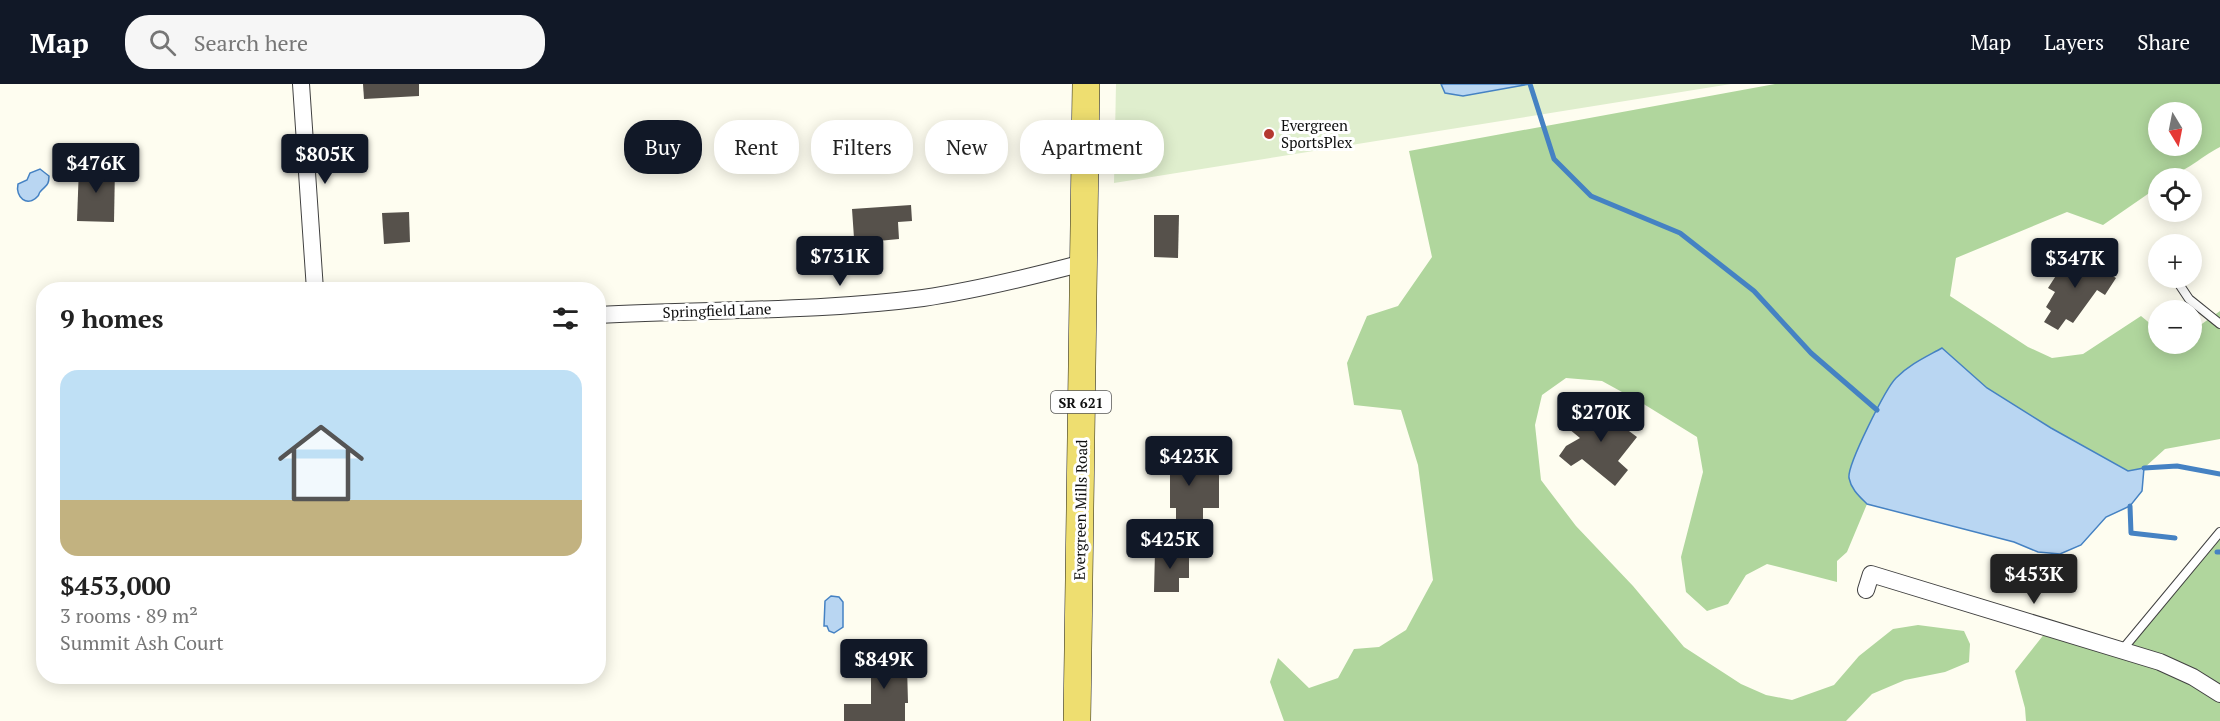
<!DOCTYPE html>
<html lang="en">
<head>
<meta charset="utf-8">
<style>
  :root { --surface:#fff; --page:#f6f6f6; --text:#222; --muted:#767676; --accent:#111827 }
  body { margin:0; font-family:"PT Serif",serif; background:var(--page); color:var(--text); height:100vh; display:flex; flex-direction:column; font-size:22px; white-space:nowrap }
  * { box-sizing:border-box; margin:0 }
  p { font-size:20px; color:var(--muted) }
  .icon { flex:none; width:33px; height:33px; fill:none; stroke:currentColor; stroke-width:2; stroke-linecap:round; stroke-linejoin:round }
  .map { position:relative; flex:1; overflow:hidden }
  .panel { position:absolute; left:36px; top:198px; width:570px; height:402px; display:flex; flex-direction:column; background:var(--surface); border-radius:24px; box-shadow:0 3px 15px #0003 }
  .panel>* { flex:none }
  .hud { position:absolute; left:624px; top:36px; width:570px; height:54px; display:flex; gap:12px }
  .needle { width:39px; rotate:170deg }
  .tools { position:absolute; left:2148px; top:18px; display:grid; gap:12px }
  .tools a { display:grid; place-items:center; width:54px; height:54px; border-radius:50%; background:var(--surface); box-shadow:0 3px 15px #0003; font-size:30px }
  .price { position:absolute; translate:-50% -51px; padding:0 14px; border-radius:6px; background:var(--accent); color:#fff; font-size:20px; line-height:39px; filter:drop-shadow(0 2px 3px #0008) }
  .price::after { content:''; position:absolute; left:50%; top:36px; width:18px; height:14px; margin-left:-9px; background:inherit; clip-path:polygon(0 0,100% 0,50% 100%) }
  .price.selected { background:#222; color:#fff }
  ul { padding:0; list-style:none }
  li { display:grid; align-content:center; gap:12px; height:318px; padding:0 24px }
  li span { display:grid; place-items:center; height:186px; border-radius:18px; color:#555 }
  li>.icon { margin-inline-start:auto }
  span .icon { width:108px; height:108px; fill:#fffc; stroke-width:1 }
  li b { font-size:26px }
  h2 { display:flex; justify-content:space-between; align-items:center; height:72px; padding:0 24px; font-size:26px }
  .pill { padding:0 21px; border-radius:24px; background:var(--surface); box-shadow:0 3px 15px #0003; font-size:21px; line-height:54px }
  .pill.selected { background:var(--accent); color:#fff }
  header { display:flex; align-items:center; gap:36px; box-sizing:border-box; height:84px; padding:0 30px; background:var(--accent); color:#fff }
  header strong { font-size:28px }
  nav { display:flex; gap:33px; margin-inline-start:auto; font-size:21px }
  .search { width:420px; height:54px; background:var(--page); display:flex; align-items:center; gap:15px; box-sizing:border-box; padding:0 21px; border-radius:24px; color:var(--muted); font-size:22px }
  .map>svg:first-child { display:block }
  .forest { fill:#b0d69d; fill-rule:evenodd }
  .pitch { fill:#dfeecd }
  .water { fill:#b9d6f2; stroke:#4582c3; stroke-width:1.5 }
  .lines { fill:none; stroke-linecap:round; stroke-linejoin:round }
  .stream { stroke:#4582c3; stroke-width:5 }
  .building { fill:#56514b }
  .service-casing { stroke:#414141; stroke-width:10 }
  .minor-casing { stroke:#414141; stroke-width:18 }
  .primary-casing { stroke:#1f1f1f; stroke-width:28 }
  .service { stroke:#fff; stroke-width:8 }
  .minor { stroke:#fff; stroke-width:16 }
  .primary { stroke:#eede70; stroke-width:27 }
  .poi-dot { fill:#b43930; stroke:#fff; stroke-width:2 }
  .labels { text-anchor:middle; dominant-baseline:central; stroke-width:6; stroke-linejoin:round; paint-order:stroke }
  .shield { fill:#fff; stroke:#565656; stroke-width:1.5 }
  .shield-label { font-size:14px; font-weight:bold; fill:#0e0e0e }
  .poi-label { font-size:15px; fill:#0e0e0e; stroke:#fff; text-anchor:start }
  .street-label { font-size:15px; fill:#0e0e0e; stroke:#fff }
</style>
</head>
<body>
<header>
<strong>Map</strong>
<div class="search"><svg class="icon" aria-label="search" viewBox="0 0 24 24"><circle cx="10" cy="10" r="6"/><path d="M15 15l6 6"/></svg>Search here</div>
<nav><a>Map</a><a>Layers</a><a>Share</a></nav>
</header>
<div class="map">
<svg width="2220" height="637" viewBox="0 0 2220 637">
  <rect width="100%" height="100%" fill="#fefdf0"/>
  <g class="forest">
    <path d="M1775,0h445v63c-20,10 -40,31 -62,31v9l-55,38 -36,-13 -111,46 -6,38 78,51 24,11 31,-4 58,-38 17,14v14h34v-13l28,-20v128l-55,10 -21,19 -2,23 -12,15 -24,11 -25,28 -21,9 -22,-2 -24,-10 -147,-38 -20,48 -10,9v21l-70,-18 -21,11 -18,29 -21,7 -21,-19 -5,-35 22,-85 -6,-35 -55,-34 -40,-22 -36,-3 -24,17 -7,30 6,55 35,46 57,60 51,61 57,37 25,11 26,5 42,-15 25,-29 34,-27 25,-4 46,6 6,13 -1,18 -24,10 -40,8 -33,14 -26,27h-562l-14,-39 8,-24 31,30 29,-10 16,-29 25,-2 27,-17 27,-50 -15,-115 -17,-55 -47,-5 -7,-42 20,-47 31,-10 34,-49 -23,-106zM2158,28h34v34h-34z"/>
    <path d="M2220,448v189h-194l-1,-13 -10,-37 34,-43 74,22z"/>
  </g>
  <path class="pitch" d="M1116,0h615l-617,99z"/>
  <g class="water">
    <path d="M1441,0h89l-67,12 -18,-3z"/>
    <path d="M40,85l9,7c0,10 -3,9 -9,16 -1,1 -1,3 -2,4 -11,12 -23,1 -20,-12l9,-4 3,-7z"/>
    <path d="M1942,264l45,40 64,40 77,43 16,-3 -2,23 -12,15 -24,11 -25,28 -21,9 -22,-2 -24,-10 -147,-38c-8,-8 -16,-15 -18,-26 -2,-13 37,-90 47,-100 14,-14 30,-21 46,-30z"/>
    <path d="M831,512l8,1 4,5v25l-9,6 -5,-2 -2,-5h-3l1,-25z"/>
  </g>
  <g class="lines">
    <g class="stream">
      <path d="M1530,0l24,75 37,37 89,37 74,58 57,62 66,57"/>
      <path d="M2144,384l33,-2 43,8"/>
      <path d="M2130,422l1,27 44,5"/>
      <path d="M2217,468h3"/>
    </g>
  </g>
  <g class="building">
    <path d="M363,0h56v12l-55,3z"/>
    <path d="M79,82l36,1 -1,55 -37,-1z"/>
    <path d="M911,121l1,16 -14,1 1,17 -21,2v-4l-24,1 -2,-29z"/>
    <path d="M409,128l1,30 -26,2 -2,-31z"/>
    <path d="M1154,131h25l-1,43 -24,-1z"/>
    <path d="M2072,167l44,27 -11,17 -8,-5 -24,33 -7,-4 -8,11 -14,-8 7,-11 -5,-4 9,-15 -7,-4z"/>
    <path d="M1583,324l11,8 14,-2 8,6 8,-10 14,11 -9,10 8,6 -19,24 10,9 -13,16 -33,-27 -11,7 -12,-10 7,-10 14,-8 -11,-9 3,-3 -2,-2z"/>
    <path d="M1154,357h42v14h23v53h-16v39l-27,1v-40h-6v-42h-17z"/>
    <path d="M1155,467h34v27h-10v14h-25z"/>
    <path d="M871,566h33v16h3l1,37h-3v18h-61v-17h27z"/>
  </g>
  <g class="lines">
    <g class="service-casing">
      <g id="service">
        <path d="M2175,194l14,21 31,25"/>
        <path d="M2122,566l98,-118"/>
      </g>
    </g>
    <g class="minor-casing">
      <g id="minor">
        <path d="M301,0l14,206"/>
        <path d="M598,231c108,-6 218,-3 325,-17 54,-8 107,-21 160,-35"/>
        <path d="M1866,506l5,-16 289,88 33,15 27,17"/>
      </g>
    </g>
    <g class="primary-casing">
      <path id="primary" d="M1077,637l9,-637"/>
    </g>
    <use href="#service" class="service"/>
    <use href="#minor" class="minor"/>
    <use href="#primary" class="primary"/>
  </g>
  <circle class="poi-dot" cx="1269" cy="50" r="6"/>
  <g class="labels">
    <rect class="shield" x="1051" y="307" width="60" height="22" rx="4.5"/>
    <g class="shield-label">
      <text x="1081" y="318">SR 621</text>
    </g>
    <g class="poi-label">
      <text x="1281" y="41">Evergreen<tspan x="1281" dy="17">SportsPlex</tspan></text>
    </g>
    <g class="street-label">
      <text transform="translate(717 226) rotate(-2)">Springfield Lane</text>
      <text transform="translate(1080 426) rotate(-89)">Evergreen Mills Road</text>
    </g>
  </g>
</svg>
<div class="tools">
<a><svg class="needle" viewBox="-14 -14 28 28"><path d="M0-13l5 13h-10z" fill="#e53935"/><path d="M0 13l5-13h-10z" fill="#767676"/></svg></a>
<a><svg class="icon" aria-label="locate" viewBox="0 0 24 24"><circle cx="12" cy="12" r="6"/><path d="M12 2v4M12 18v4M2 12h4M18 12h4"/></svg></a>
<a>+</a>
<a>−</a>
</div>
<b class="price" style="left:325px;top:101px">$805K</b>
<b class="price" style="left:96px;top:110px">$476K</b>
<b class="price" style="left:840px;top:203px">$731K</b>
<b class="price" style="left:2075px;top:205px">$347K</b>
<b class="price" style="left:1601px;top:359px">$270K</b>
<b class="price" style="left:1189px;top:403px">$423K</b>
<b class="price" style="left:1170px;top:486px">$425K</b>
<b class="price selected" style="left:2034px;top:521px">$453K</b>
<b class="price" style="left:884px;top:606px">$849K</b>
<div class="hud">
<a class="pill selected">Buy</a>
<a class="pill">Rent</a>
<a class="pill">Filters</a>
<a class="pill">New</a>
<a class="pill">Apartment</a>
</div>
<section class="panel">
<h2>9 homes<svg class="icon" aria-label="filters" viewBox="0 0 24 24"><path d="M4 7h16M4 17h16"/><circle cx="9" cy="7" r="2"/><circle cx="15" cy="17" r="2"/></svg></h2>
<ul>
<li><span style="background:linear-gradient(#bfe0f5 70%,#c2b280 0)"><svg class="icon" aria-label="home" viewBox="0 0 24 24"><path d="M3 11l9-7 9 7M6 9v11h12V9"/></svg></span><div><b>$453,000</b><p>3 rooms · 89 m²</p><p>Summit Ash Court</p></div></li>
</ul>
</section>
</div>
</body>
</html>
